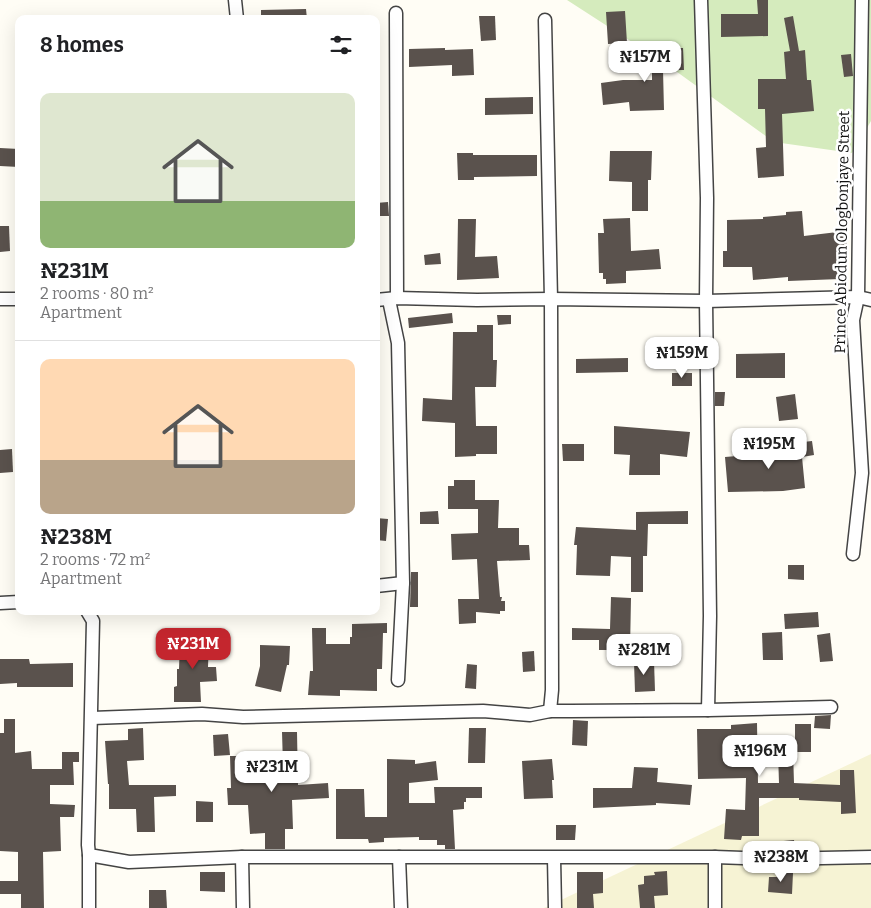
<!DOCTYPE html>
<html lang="en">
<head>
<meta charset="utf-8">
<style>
  :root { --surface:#fff; --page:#f2f2f2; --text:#202124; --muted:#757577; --line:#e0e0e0; --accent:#c4262e }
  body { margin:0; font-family:Bitter,serif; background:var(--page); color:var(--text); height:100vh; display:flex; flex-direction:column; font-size:19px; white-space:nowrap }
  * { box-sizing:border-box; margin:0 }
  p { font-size:16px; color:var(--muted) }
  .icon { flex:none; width:28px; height:28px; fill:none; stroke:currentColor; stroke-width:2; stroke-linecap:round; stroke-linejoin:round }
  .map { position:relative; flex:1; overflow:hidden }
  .sheet { position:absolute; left:15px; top:15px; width:365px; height:600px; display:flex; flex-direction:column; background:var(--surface); border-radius:10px; box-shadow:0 5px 20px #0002 }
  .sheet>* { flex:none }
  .price { position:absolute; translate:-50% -42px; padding:0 11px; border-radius:10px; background:#fff; color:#222; font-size:16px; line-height:32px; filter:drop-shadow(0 1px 2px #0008) }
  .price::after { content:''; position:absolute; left:50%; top:30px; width:15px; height:11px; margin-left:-8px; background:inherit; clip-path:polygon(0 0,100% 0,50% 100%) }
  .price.current { background:var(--accent); color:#fff }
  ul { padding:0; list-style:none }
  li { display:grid; align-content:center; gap:10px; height:265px; padding:0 25px }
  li+li { border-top:1px solid var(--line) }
  li span { display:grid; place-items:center; height:155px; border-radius:10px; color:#555 }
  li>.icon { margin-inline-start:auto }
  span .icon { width:90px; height:90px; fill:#fffc; stroke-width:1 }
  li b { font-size:21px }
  h2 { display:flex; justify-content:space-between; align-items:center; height:60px; padding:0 25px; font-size:21px }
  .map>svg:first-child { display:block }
  .farmland { fill:#f6f3d4 }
  .green { fill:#d5ebbd }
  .building { fill:#5a524d }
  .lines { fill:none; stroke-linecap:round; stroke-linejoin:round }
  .minor-casing { stroke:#444; stroke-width:15 }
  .minor { stroke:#fff; stroke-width:12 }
  .labels { text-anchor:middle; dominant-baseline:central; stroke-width:5; stroke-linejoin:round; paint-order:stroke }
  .street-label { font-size:15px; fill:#111; stroke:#fff }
</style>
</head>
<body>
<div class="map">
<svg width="871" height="908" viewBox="0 0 871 908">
  <rect width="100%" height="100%" fill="#fffdf5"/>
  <path class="farmland" d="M871,754v154h-327z"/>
  <path class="green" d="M567,0h304v121l-19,32 -78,-11 -108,-78z"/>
  <g class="building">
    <path d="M757,0h11v36l-47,1v-23h37z"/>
    <path d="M306,9l1,10h-46v-9z"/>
    <path d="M625,11l2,32 -19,1 -2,-32z"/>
    <path d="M479,16h16l1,24 -15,1z"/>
    <path d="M793,16l6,35 6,-1 2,30h4l3,31 -32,3 2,62 -26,2 -2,-30 10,-1 -1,-38h-7v-30h28l-2,-27 6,-1 -6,-33z"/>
    <path d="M445,48v2l28,-1 1,26 -22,1v-11l-43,2v-18z"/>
    <path d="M652,48h31l1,22h-21l1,40 -34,1 -1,-9 -26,3 -2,-22 22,-3h29z"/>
    <path d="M851,54l2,22 -9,1 -3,-22z"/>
    <path d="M533,97v17l-48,1v-17z"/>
    <path d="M0,148l19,1v18l-19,-1z"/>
    <path d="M610,151h42l-1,29h-3v31h-16v-29l-23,-1z"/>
    <path d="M457,153h16v2h64v21l-63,1v3h-16z"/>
    <path d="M388,202l1,14h-13v-13z"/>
    <path d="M802,211l2,25 42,-5 1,18 -8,1 1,29 -52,2v-4l-35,3 -1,-13h-29v-16h4v-31l36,-1v-2l23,-2v-3z"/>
    <path d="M630,218l1,33 28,-2 2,20 -35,2v12l-20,1v-5h-3v-6h-4l-1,-40h6l-1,-14z"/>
    <path d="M458,219h18l-1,38 22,-1 2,22 -42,2z"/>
    <path d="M0,226h9l1,25 -10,1z"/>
    <path d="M440,253l1,11 -16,1 -1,-10z"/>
    <path d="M452,313l1,10 -44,5 -1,-10z"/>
    <path d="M497,315h14v9l-13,1z"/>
    <path d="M477,325h16v35h4l-1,27h-21l1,39h21v28h-21v2l-21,1v-34l-33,-2 1,-23 29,2 1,-68h24z"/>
    <path d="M785,353v25h-49v-24z"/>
    <path d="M628,358v14l-52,1v-14z"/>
    <rect x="672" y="373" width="20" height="13"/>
    <path d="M715,392h10l-1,14h-9z"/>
    <path d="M795,394l3,25 -19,2 -3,-24z"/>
    <path d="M614,426l76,6 -3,25 -27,-3v21h-31l1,-20 -16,-1z"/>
    <path d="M812,441l2,14 -12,2 3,31 -22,3 -55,1 -3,-35 62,-5 -1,-8z"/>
    <path d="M562,444h22v17h-21z"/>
    <path d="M12,449l1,23 -13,1v-23z"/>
    <path d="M454,480h21v20h24l-1,28h21v17h10l1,15 -33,1 3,36h2l-1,4h4v10h-5v3l-24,-2v11l-17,1 -1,-25h21l-2,-40 -25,1 -1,-26 27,-1v-24h-30v-23h6z"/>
    <path d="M438,511l1,13h-19v-12z"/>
    <path d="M688,511v13h-40l-1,32h-4v36h-12v-35l-20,-1 -1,20 -34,-1 1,-30h-3l2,-18 60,3v-18z"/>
    <path d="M376,518l12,1 -2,22 -10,-1z"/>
    <path d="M788,565h16v15l-16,-1z"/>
    <path d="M411,572h7v35h-8z"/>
    <path d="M611,597l20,1 -1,52h-31v-10h-27v-12l38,1z"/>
    <path d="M818,612l1,15 -34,2 -1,-15z"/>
    <path d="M387,623v10h-4l-1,36h-5v22l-37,-1v6l-32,-1 2,-24h3l-1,-43h14v16h24v-7h2v-13z"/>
    <path d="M782,632l1,28h-20l-1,-27z"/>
    <path d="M830,633l3,28 -13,1 -3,-27z"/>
    <path d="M180,638l29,1 -1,28h8l1,14 -17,1 1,20h-27v-15l3,-1v-17h2z"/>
    <path d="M260,645l30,1 -1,19h-2l-6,27 -26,-6 5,-20z"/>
    <path d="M534,651l1,20 -12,1 -1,-20z"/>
    <path d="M0,659h29l1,5 43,-1v24h-56v-4l-17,1z"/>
    <path d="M654,661l1,30 -20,1 -1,-30z"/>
    <path d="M467,664l10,1 -1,24 -11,-1z"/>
    <path d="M831,715l-1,14 -16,-1 1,-12z"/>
    <path d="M4,719h11v34l16,-2 1,18h30v-17h17v10h-6l1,23h-24v19l25,1 -1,12h-14l1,34 -18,1 1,56h-23v-14h-21v-13h18v-29l-18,-1v-118h4z"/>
    <path d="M573,720l15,1 -1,25 -15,-1z"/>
    <path d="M757,723l1,60h21l-1,-31 15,-1 1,32 46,2v-15h14l2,43 -15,1v-12l-42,-2v-2h-40v38h-17l-1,4 -17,-1 2,-30 19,1 1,-32 -48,1 -1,-50h34v-4z"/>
    <rect x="795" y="724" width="16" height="28"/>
    <path d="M143,728l1,32 -17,1 2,24h47v11l-22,1 1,35h-18l-1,-23h-27v-25h-1l-3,-43 23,-1v-11z"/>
    <path d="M469,728h17l-1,35h-17z"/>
    <path d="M282,732h15l1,53 30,-2 1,15 -37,2 1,29h-8v20h-20v-16l-15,1 -2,-29h-20l-1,-17h4l-1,-32h16v10l37,-1z"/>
    <path d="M228,734l2,21 -16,1 -1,-21z"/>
    <path d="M387,759l28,1v4l21,-3 2,19 -29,3v20h26l-1,-16h48v11h-16v4h-2v7l-11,1 2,39h-10v-4h-8v-5h-18v-3l-35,1v4l-15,1 -1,-4h-32v-50h28l1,28h22z"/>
    <path d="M552,759l2,21h-2l1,18 -29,1 -2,-38z"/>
    <path d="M634,767l24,1 -1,14 35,3 -2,20 -34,-2v2l-63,3v-20h39z"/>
    <path d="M196,801l17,1v20h-17z"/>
    <path d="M556,825h20l-1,15h-19z"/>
    <path d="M794,840l1,9 -21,2 -1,-9z"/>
    <path d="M667,871l1,24 -14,1 1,12h-15l-2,-23 6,-1v-8l11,-1 -1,-3z"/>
    <path d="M200,872h25v20l-25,-1z"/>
    <path d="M577,872h26v21l-10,1 1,14h-17z"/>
    <path d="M777,872l16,1 -1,21 -24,-2 1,-15h8z"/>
    <path d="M149,890h17l1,18h-18z"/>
  </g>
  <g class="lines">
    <g class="minor-casing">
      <g id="minor">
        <path d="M235,0l2,19"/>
        <path d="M396,13l1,285"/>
        <path d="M545,20l6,279 1,391 -2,21"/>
        <path d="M0,299h19"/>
        <path d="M376,300l21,-2 80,2 74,-1 155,2 152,-4 13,3"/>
        <path d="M389,300l9,43 5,240 -5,97"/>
        <path d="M853,554l9,-81 -9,-153 5,-23 4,-297"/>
        <path d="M376,586l27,-3"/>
        <path d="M0,603l19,-1"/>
        <path d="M87,611l6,10 -5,224 1,10 40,7 113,-5h473l59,2 97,-2"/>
        <path d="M708,710l123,-3"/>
        <path d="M92,718l110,-4 41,3 240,-6 47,4 20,-4h21l137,-1 2,-94 -4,-315 1,-103 -6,-198"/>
        <path d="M89,855v53"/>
        <path d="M242,857l1,51"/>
        <path d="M399,857l2,51"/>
        <path d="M554,858l1,50"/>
        <path d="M715,908v-51"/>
      </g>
    </g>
    <use href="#minor" class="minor"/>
  </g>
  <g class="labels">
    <g class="street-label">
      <text transform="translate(842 232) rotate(-89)">Prince Abiodun Ologbonjaye Street</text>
    </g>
  </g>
</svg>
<b class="price" style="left:645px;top:83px">₦157M</b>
<b class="price" style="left:682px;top:379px">₦159M</b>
<b class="price" style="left:769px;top:470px">₦195M</b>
<b class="price current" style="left:193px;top:670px">₦231M</b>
<b class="price" style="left:644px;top:676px">₦281M</b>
<b class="price" style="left:760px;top:777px">₦196M</b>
<b class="price" style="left:272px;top:793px">₦231M</b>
<b class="price" style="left:781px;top:883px">₦238M</b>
<section class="sheet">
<h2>8 homes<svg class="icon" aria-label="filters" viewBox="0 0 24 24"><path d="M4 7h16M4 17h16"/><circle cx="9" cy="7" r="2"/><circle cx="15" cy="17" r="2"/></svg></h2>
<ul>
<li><span style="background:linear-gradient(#dfe7d0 70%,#8fb573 0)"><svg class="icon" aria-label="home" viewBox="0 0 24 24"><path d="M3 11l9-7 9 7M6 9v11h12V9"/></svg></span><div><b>₦231M</b><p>2 rooms · 80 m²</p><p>Apartment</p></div></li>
<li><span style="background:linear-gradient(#ffd9b3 65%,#b9a48a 0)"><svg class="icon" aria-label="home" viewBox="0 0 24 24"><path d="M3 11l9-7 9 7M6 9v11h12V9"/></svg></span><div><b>₦238M</b><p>2 rooms · 72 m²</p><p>Apartment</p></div></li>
</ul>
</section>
</div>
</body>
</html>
